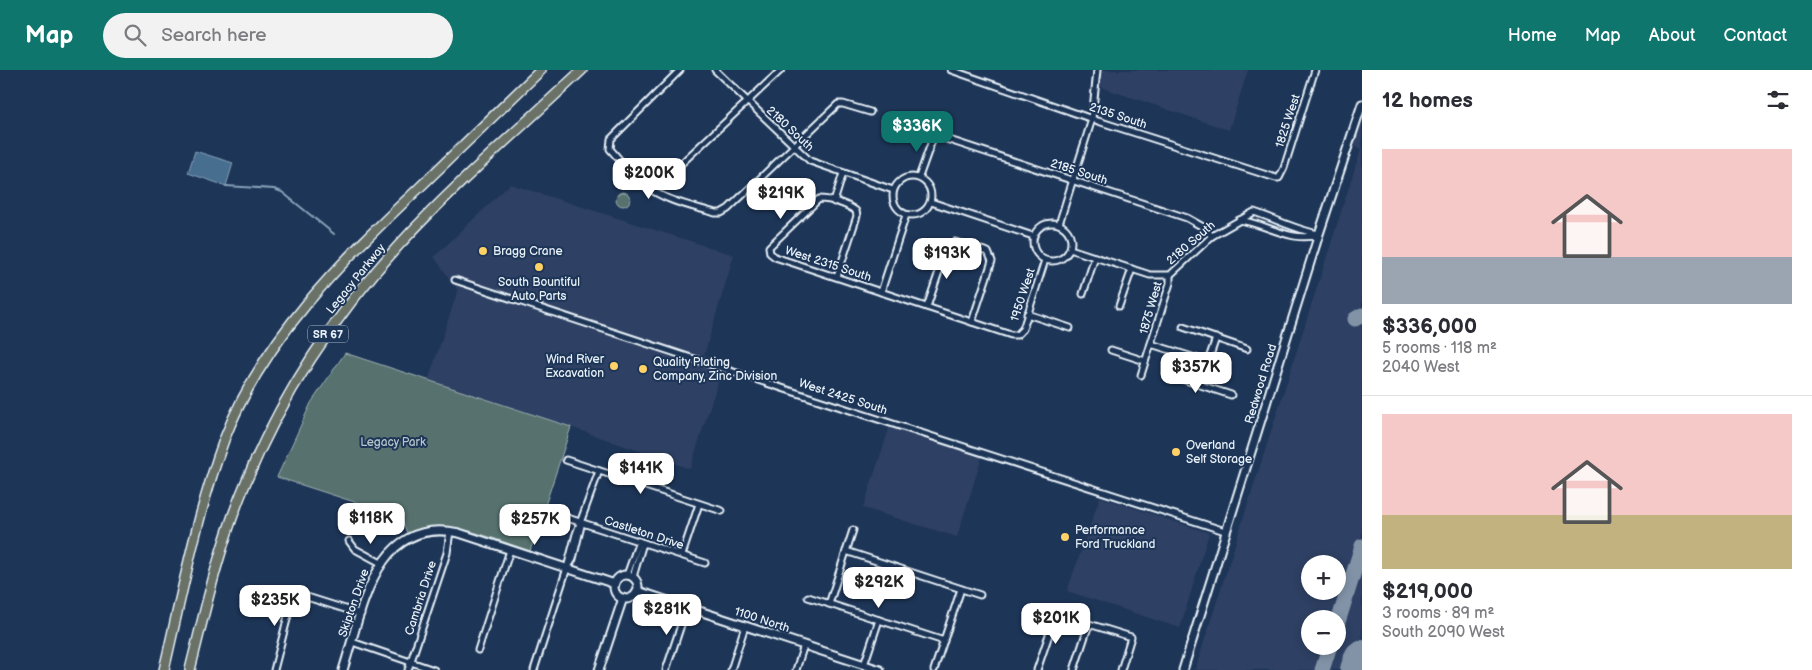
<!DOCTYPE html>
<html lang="en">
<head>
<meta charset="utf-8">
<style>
  :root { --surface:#fff; --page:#f2f2f3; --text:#2b2b33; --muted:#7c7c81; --line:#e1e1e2; --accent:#0f766e }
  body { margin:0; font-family:"Balsamiq Sans",sans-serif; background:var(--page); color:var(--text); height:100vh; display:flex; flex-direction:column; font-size:19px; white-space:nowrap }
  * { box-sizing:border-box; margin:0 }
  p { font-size:16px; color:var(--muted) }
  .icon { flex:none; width:28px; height:28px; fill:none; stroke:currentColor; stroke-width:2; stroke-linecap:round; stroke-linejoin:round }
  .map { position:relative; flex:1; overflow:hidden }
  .details { display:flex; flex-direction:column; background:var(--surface); width:450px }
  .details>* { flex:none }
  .controls { position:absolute; left:1301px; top:485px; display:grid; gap:10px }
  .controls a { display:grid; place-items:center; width:45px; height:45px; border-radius:50%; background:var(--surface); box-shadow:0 2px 8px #0003; font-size:25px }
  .price { position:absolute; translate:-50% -42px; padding:0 11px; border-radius:10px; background:#fff; color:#222; font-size:16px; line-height:32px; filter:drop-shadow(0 1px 2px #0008) }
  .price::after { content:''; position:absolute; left:50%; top:30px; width:15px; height:11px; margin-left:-8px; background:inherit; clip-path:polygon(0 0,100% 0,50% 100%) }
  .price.selected { background:var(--accent); color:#fff }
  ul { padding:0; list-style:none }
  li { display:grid; align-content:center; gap:10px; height:265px; padding:0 20px }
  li+li { border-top:1px solid var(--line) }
  li span { display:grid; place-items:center; height:155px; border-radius:0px; color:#555 }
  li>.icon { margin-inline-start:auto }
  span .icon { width:90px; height:90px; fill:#fffc; stroke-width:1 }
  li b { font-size:21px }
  h2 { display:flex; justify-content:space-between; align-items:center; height:60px; padding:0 20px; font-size:21px }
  header { display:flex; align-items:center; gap:30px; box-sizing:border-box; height:70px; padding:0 25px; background:var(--accent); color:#fff }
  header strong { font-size:24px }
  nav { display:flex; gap:28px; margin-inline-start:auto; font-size:18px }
  .search { width:350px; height:45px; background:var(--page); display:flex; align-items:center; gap:12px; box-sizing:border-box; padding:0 18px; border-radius:28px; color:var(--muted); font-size:19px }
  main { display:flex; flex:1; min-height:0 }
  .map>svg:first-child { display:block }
  .built { fill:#2f4164; fill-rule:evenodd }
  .green { fill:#57716e; stroke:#a0b1b3 }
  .water { fill:#476d8f; stroke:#87a2b9 }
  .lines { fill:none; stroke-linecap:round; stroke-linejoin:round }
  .stream { stroke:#87a2b9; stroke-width:2 }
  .taxiway { stroke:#8293a8; stroke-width:15 }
  .runway { stroke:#8293a8; stroke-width:36 }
  .street-casing { stroke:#e8f1f8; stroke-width:9 }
  .secondary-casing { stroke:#e8f1f8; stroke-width:11 }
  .highway-casing { stroke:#e8f1f8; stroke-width:12 }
  .street { stroke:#1d3557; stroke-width:5 }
  .secondary { stroke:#1d3557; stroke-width:7 }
  .highway { stroke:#6a7166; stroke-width:9 }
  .poi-dot { fill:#ffd166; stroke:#1d3557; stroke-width:2 }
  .labels { text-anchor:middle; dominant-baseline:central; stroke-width:4; stroke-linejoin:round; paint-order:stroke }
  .shield { fill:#1d3557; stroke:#abb9c8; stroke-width:1 }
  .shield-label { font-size:11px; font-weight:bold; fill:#e8f1f8 }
  .street-label { font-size:12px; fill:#e8f1f8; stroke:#1d3557 }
  .poi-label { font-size:12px; fill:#e8f1f8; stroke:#1d3557; text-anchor:start }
  .park-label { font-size:12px; fill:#b5c4c8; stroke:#1d3557 }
</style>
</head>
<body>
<header>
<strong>Map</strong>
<div class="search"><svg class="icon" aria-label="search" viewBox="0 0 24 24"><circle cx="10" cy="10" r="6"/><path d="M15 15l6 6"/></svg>Search here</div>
<nav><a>Home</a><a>Map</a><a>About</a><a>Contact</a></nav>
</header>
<main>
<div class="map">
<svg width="1362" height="600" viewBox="0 0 1362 600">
  <rect width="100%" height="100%" fill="#1d3557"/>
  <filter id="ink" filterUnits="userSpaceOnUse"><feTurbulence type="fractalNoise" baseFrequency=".02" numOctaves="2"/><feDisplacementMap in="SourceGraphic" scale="10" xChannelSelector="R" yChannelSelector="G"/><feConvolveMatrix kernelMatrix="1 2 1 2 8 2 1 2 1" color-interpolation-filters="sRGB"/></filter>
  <g filter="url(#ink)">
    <g class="built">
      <path d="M1101,0h147l-19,60 -129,-43z"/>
      <path d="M1362,48v552h-167l166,-521 -8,-3zM1310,494h28v27h-28zM1310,549h28v27h-28z"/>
      <path d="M510,114l224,71 -30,100 20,8 -34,106 -119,-42 -143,-46 30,-91 -24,-33z"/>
      <path d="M890,356l92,31 -25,80 -94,-29z"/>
      <path d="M1100,427l109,36 -29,95 -113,-37z"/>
    </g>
    <g class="green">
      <circle cx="623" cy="129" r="7"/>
      <path d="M345,283l226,74 -41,124c-40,-13 -80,-34 -123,-18l-6,-16 -124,-40 34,-74z"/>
    </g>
    <path class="water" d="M195,81l38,12 -7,23 -38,-13z"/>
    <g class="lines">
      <path class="stream" d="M226,116l48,3 8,3 52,42"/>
      <g class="taxiway">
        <path d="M1355,249l7,-4"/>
        <path d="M1338,552l24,-76"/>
        <path d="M1322,600l8,-24"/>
      </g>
      <path class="runway" d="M1358,600l4,-12"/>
      <g class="street-casing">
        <g id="street">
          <path d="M680,0l-69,69 -1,10c11,12 22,27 36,37 19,15 46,20 69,27h6l7,-4 110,-105h5l27,8"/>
          <path d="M715,0l95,91 83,29"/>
          <path d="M951,0l147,51 178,57h3l5,-10 31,-98"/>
          <circle cx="912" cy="126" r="19"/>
          <path d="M919,107l15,-42 253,83 16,9 9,9"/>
          <path d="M653,120l128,-120"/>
          <path d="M834,132l9,-29"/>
          <path d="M931,132l102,34"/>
          <path d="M1239,150c26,3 52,23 78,15"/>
          <circle cx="1052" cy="172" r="19"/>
          <path d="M1059,154l33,-105 5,-49"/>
          <path d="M1070,179l80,26h20l42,-39 42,-24c22,7 42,18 65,22"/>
          <path d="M837,207l20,-61 -1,-5c-9,-7 -25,-12 -37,-12l-50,48 1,6 5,4 236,78h6l6,-6 22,-69"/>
          <path d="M455,210l339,112 431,139"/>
          <path d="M881,222l25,-77"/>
          <path d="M1083,224l12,-37"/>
          <path d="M1119,236l13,-37"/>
          <path d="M927,237l20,-59 8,-6 33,10 4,9 -20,61"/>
          <path d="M1027,244l43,14"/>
          <path d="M1183,257l64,22"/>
          <path d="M1151,274l57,18"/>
          <path d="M1111,280l34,11"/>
          <path d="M1167,304l64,21"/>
          <path d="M1141,305l29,-92v-8"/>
          <path d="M1200,315l16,-47"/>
          <path d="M566,390l156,51"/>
          <path d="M549,442l156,51"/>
          <path d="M349,471l6,8 26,14"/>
          <path d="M846,481l134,44"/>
          <path d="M682,485l17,-51"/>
          <path d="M568,497l5,-8 8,-33"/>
          <path d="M627,505l12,-34"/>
          <path d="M633,507l10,-34"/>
          <path d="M808,527l136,44"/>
          <path d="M829,534l24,-74"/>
          <path d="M1047,541l84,26 -10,33"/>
          <path d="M352,572l82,28"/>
          <path d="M478,580l32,-100"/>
          <path d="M864,595l15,-45"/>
          <path d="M274,600l17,-66 5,-8 11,1 54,17"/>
          <path d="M408,600l39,-117 3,-22"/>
          <path d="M534,600l33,-102 9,-34 23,-63"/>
          <path d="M666,600l21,-63"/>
          <path d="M731,600l14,-44"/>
          <path d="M796,600l8,-25"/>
          <path d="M934,600l27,-81"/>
          <path d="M1037,600l19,-56"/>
          <path d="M1074,600l15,-46"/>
        </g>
      </g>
      <g class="secondary-casing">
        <g id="secondary">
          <circle cx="626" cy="517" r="12"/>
          <path d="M638,521l242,79"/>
          <path d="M343,600c19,-58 31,-155 116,-137l156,51"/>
          <path d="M599,600l24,-72"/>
          <path d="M1183,600l136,-436 43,-130"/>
        </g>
      </g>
      <g class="highway-casing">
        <g id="highway">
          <path d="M164,600c18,-77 33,-156 60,-230 39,-102 118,-179 195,-252 41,-40 82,-79 122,-118"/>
          <path d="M190,600c16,-64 30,-127 56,-188 36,-87 90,-168 153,-237 57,-62 122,-117 183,-175"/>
        </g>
      </g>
      <use href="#street" class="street"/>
      <use href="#secondary" class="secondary"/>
      <use href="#highway" class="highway"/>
    </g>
  </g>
  <g class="poi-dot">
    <circle cx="483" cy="181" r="5"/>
    <circle cx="539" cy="197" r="5"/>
    <circle cx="614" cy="296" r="5"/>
    <circle cx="643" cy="299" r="5"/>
    <circle cx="1176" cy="382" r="5"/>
    <circle cx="1065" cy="467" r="5"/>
  </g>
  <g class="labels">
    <rect class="shield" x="308" y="255.5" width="40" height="17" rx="4"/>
    <g class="shield-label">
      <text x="328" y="264">SR 67</text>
    </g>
    <g class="street-label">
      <text transform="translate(1118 46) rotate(18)">2135 South</text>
      <text transform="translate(1288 51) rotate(-72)">1825 West</text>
      <text transform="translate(790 59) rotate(43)">2180 South</text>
      <text transform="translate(1079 102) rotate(18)">2185 South</text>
      <text transform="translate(1191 173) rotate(-41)">2180 South</text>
      <text transform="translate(828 194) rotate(18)">West 2315 South</text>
      <text transform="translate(356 209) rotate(-51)">Legacy Parkway</text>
      <text transform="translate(1023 225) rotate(-72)">1950 West</text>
      <text transform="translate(1151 238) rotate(-74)">1875 West</text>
      <text transform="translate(1261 314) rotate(-73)">Redwood Road</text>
      <text transform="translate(843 327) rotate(18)">West 2425 South</text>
      <text transform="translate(644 463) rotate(18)">Castleton Drive</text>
      <text transform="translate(421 528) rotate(-72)">Cambria Drive</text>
      <text transform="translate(354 533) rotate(-71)">Skipton Drive</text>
      <text transform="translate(762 550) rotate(18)">1100 North</text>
    </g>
    <g class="poi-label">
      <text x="493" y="181">Bragg Crane</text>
      <text x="539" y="212" text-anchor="middle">South Bountiful<tspan x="539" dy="14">Auto Parts</tspan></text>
      <text x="604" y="289" text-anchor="end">Wind River<tspan x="604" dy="14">Excavation</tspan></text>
      <text x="653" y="292">Quality Plating<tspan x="653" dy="14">Company, Zinc Division</tspan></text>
      <text x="1186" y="375">Overland<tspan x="1186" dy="14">Self Storage</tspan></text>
      <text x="1075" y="460">Performance<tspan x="1075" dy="14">Ford Truckland</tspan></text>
    </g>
    <g class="park-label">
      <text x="393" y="372">Legacy Park</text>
    </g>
  </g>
</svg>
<div class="controls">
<a>+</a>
<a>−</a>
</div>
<b class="price selected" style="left:917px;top:83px">$336K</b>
<b class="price" style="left:649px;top:130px">$200K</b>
<b class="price" style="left:781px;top:150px">$219K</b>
<b class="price" style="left:947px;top:210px">$193K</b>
<b class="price" style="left:1196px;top:324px">$357K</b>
<b class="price" style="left:641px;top:425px">$141K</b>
<b class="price" style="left:371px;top:475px">$118K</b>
<b class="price" style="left:535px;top:476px">$257K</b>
<b class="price" style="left:879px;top:539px">$292K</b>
<b class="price" style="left:275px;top:557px">$235K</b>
<b class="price" style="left:667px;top:566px">$281K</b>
<b class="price" style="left:1056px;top:575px">$201K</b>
</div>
<section class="details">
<h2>12 homes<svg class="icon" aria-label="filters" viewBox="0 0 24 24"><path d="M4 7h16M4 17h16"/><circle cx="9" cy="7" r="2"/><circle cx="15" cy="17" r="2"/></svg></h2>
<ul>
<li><span style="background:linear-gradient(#f6c9c9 70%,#9aa5b1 0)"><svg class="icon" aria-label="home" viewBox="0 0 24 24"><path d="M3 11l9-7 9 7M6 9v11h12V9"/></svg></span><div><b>$336,000</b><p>5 rooms · 118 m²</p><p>2040 West</p></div></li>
<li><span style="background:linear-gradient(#f6c9c9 65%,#c2b280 0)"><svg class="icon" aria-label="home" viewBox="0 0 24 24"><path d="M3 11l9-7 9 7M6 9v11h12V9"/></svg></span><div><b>$219,000</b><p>3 rooms · 89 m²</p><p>South 2090 West</p></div></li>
</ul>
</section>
</main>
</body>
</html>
